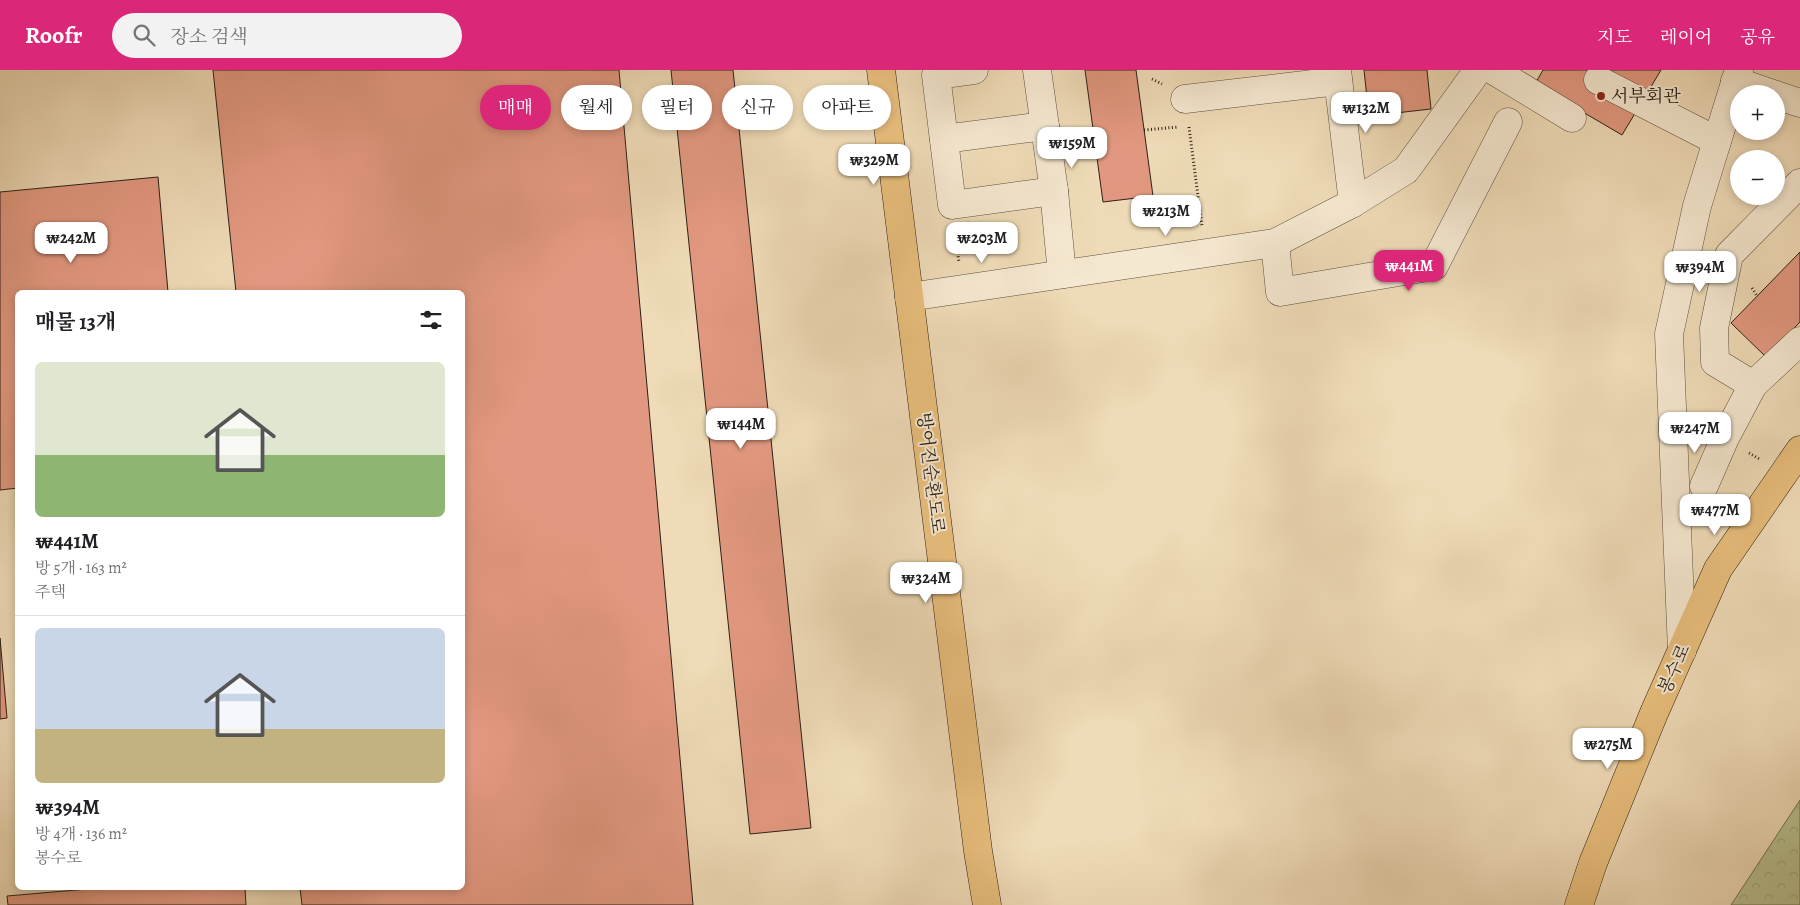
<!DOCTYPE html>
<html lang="ko">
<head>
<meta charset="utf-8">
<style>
  :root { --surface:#fff; --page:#f2f2f2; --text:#202124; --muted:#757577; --line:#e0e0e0; --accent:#db2777 }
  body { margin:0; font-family:Alegreya,"Noto Serif KR",serif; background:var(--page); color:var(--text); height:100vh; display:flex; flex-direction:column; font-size:19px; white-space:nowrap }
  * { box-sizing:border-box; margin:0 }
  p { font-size:16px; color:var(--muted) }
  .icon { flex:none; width:28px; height:28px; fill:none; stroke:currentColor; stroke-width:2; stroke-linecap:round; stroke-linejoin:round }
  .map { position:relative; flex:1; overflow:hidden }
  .sheet { position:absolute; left:15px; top:220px; width:450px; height:600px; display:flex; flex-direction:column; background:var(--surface); border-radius:8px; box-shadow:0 2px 8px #0003 }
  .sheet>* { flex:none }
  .banner { position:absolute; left:480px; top:15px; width:475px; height:45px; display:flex; gap:10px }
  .buttons { position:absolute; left:1730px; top:15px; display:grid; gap:10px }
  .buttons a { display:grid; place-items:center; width:55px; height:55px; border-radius:50%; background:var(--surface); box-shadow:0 2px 8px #0003; font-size:25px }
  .price { position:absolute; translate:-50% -42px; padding:0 11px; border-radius:10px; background:#fff; color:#222; font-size:16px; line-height:32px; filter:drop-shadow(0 1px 2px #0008) }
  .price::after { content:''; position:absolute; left:50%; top:30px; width:15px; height:11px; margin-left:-8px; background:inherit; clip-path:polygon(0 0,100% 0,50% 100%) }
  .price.current { background:var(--accent); color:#fff }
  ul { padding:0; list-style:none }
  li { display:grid; align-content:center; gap:10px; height:265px; padding:0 20px }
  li+li { border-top:1px solid var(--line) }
  li span { display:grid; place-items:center; height:155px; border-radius:8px; color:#555 }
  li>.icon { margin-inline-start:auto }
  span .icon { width:90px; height:90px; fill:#fffc; stroke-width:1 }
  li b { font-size:21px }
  h2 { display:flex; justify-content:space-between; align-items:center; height:60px; padding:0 20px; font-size:21px }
  .pill { padding:0 18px; border-radius:22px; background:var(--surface); box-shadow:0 2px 8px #0003; font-size:18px; line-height:45px }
  .pill.current { background:var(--accent); color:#fff }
  header { display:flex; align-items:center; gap:30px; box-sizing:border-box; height:70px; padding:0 25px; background:var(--accent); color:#fff }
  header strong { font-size:24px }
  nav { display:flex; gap:28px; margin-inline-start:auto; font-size:18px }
  .search { width:350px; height:45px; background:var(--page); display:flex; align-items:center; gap:12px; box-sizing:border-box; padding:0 18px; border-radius:28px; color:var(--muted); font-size:19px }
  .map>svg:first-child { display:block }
  .forest { fill:url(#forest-crowns); stroke:#727053 }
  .building { fill:#e29880; stroke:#2b2117 }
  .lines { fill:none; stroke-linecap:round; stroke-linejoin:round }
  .minor-casing { stroke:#5c503f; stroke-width:29 }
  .major-casing { stroke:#2b2117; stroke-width:29 }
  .path { stroke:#2b2117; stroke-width:3; stroke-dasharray:1 2.5; stroke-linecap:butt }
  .minor { stroke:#f5e8d0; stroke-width:28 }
  .major { stroke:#e8be7c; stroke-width:28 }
  .poi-dot { fill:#8f2418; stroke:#f5e8d0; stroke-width:2 }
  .labels { text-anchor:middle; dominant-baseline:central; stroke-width:4; stroke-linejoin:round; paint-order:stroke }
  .poi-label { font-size:18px; fill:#2b2117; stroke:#f5e8d0; text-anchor:start }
  .street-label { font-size:18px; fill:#2b2117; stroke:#f5e8d0 }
</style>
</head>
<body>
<header>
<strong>Roofr</strong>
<div class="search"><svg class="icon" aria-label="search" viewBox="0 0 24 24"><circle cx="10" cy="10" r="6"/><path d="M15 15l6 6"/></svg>장소 검색</div>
<nav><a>지도</a><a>레이어</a><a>공유</a></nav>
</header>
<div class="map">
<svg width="1800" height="835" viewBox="0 0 1800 835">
  <defs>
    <pattern id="forest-crowns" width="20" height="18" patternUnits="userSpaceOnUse" patternTransform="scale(1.25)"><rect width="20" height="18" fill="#b8c08f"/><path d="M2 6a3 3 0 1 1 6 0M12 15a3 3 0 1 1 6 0" fill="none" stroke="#9ea57b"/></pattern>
  </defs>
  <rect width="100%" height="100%" fill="#efdbb7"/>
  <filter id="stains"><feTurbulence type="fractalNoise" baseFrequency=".004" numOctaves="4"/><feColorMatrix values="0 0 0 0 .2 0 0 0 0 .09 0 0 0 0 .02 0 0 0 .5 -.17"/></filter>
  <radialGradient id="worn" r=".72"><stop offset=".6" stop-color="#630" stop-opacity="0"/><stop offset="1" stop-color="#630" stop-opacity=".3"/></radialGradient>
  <path class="forest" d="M1800,730v105h-69z"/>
  <g class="building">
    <path d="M213,0h406l74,835h-391l-2,-17h162v-596h-226z"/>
    <path d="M671,0h62l78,758 -61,6z"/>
    <path d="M1085,0h51l17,126 -50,6z"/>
    <path d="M1364,0h63l4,39 -62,7z"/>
    <path d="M1543,0h118l-39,65 -87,-51z"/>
    <path d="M158,107l10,115h-150v196l-18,2v-298z"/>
    <path d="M1800,182v70l-34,35 -35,-34z"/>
    <path d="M0,568l7,80 -7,1z"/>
    <path d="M99,818h146l1,17h-238l-1,-9z"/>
  </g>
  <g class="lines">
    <g class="minor-casing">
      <g id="minor">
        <path d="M974,0l-38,5 16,130 102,-14"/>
        <path d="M1037,0l17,121 8,83"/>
        <path d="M1337,0l16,133"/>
        <path d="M1493,0l79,48"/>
        <path d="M1598,10l119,61"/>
        <path d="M1735,11l38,13"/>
        <path d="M1776,25l24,8"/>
        <path d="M1185,29l153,-18"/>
        <path d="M944,69l101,-13"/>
        <path d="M1275,173l5,49 154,-26 74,-144"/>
        <path d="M909,227l366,-54 78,-40 53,-33 72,-100"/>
        <path d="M1753,315l47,-44"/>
        <path d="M1704,416l21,-48 28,-53 -38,-23 -1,-34 15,-73 71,-72"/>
        <path d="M1682,581l-13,-317 28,-128 42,-136"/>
      </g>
    </g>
    <g class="major-casing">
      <g id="major">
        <path d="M881,0l97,781 9,54"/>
        <path d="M1579,835l14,-42 61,-150 64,-144 82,-119"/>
      </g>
    </g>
    <g class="path">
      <path d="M1152,9l10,5"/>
      <path d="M1189,57l13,100"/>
      <path d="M1144,60l34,-3"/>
      <path d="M955,162l4,31"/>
      <path d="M1752,218l5,8"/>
      <path d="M1749,383l12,7"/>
    </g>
    <use href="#minor" class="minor"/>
    <use href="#major" class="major"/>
  </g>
  <circle class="poi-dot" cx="1601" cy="26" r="5"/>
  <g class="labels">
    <g class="poi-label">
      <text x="1611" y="26">서부회관</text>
    </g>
    <g class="street-label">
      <text transform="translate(931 403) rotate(83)">방어진순환도로</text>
      <text transform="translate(1674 599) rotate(-66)">봉수로</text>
    </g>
  </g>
  <rect width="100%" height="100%" filter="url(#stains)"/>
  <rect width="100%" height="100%" fill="url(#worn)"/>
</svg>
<div class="buttons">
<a>+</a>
<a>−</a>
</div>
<b class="price" style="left:1366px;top:64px">₩132M</b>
<b class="price" style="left:1072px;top:99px">₩159M</b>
<b class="price" style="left:874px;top:116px">₩329M</b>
<b class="price" style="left:1166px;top:167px">₩213M</b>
<b class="price" style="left:71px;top:194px">₩242M</b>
<b class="price" style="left:982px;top:194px">₩203M</b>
<b class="price current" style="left:1409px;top:222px">₩441M</b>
<b class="price" style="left:1700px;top:223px">₩394M</b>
<b class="price" style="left:741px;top:380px">₩144M</b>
<b class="price" style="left:1695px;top:384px">₩247M</b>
<b class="price" style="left:1715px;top:466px">₩477M</b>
<b class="price" style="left:926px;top:534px">₩324M</b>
<b class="price" style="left:1608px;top:700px">₩275M</b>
<div class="banner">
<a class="pill current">매매</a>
<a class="pill">월세</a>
<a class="pill">필터</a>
<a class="pill">신규</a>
<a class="pill">아파트</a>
</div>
<section class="sheet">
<h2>매물 13개<svg class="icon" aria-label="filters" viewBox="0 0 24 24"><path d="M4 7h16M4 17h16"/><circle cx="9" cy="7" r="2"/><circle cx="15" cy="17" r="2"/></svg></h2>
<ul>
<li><span style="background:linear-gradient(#dfe7d0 60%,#8fb573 0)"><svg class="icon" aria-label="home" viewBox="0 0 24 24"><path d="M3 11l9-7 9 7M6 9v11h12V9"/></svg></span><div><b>₩441M</b><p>방 5개 · 163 m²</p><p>주택</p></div></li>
<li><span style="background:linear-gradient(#c9d6e8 65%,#c2b280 0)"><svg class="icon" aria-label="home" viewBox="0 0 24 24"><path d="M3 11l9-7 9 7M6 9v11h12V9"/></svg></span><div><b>₩394M</b><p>방 4개 · 136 m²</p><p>봉수로</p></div></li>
</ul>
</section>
</div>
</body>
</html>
